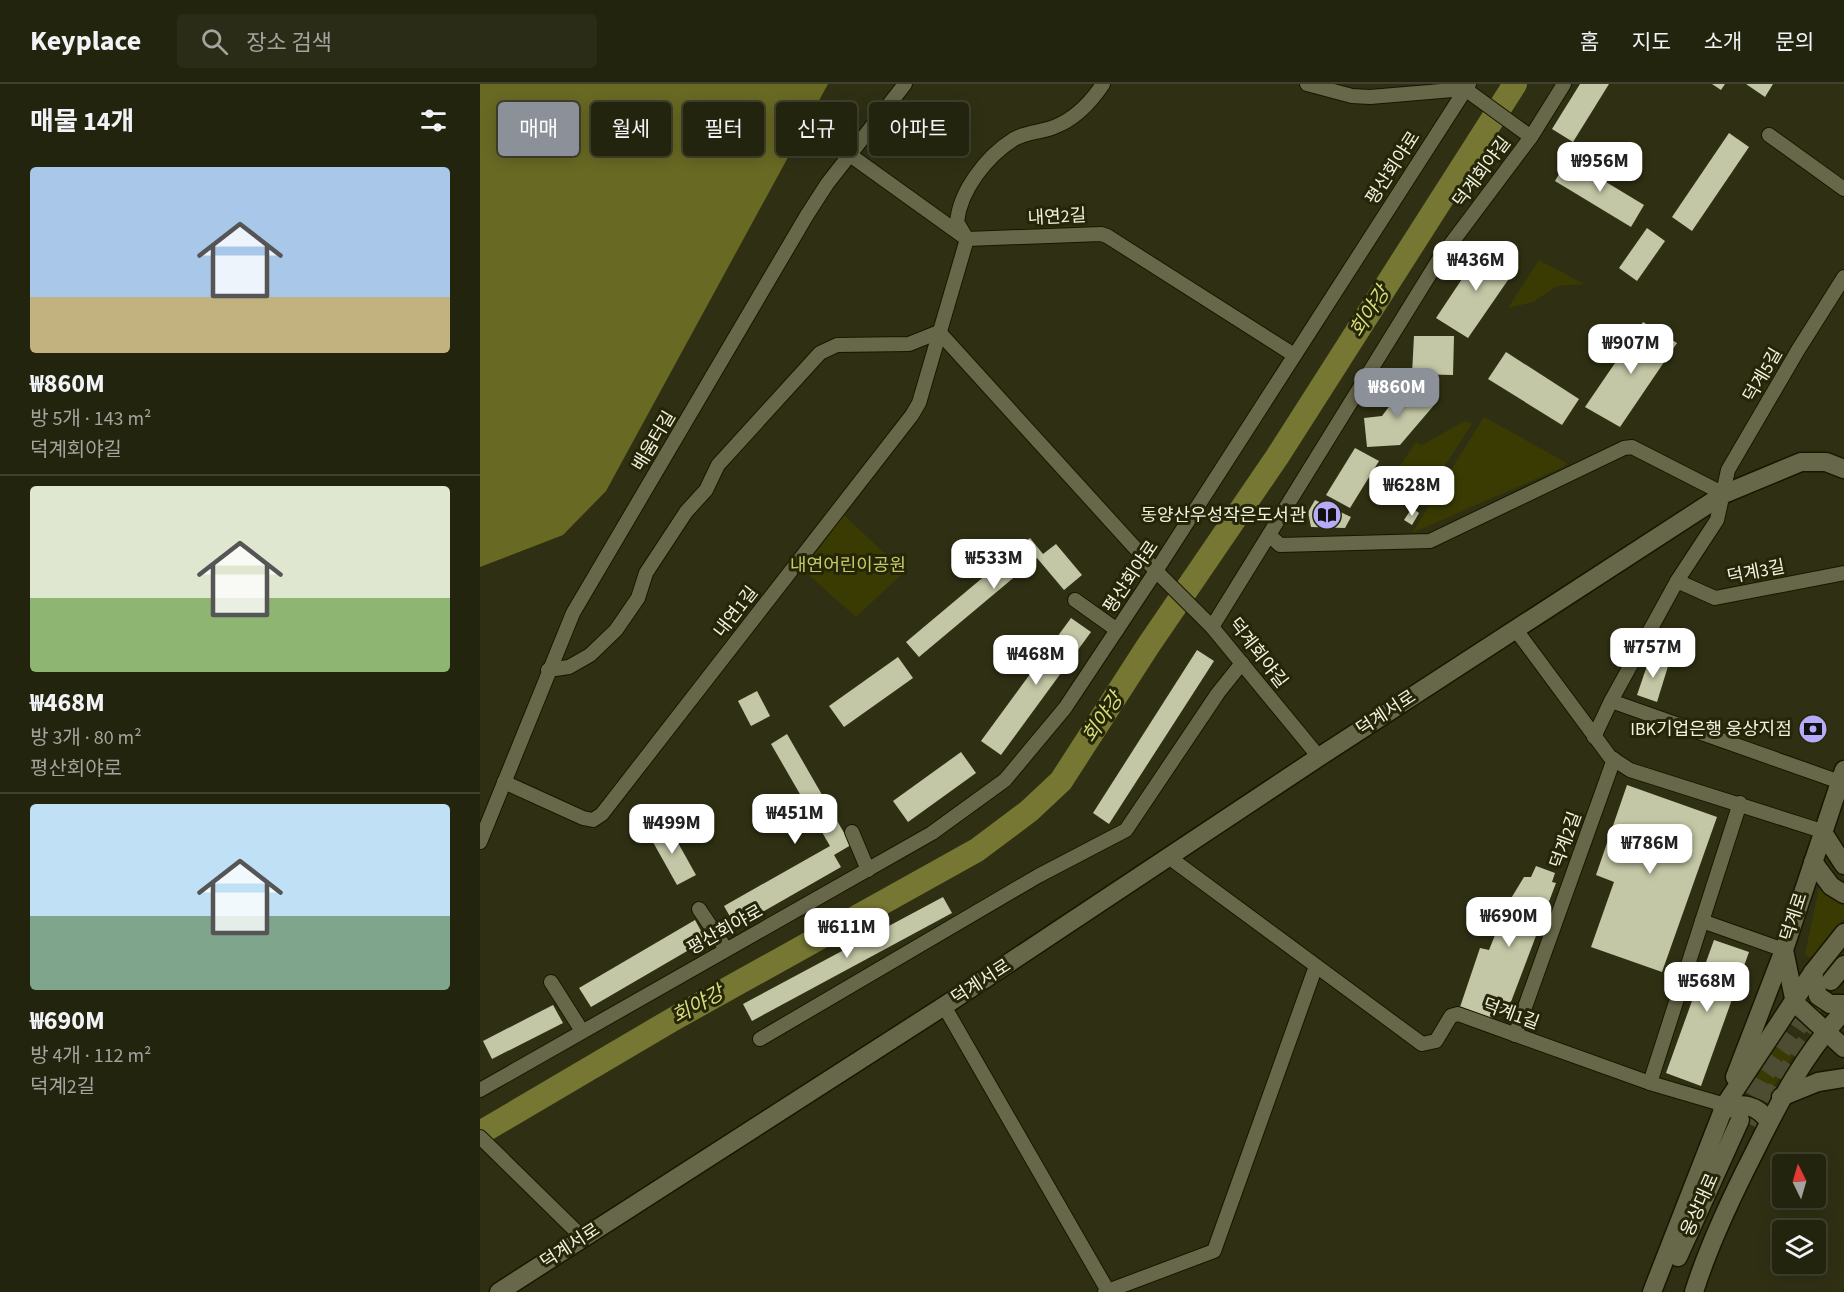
<!DOCTYPE html>
<html lang="ko">
<head>
<meta charset="utf-8">
<style>
  :root { --surface:#23240e; --page:#2b2c17; --text:#f1f3f6; --muted:#a3a49e; --line:#40412e; --accent:#8c9099 }
  body { margin:0; font-family:"Source Sans 3","Noto Sans KR",sans-serif; background:var(--page); color:var(--text); height:100vh; display:flex; flex-direction:column; font-size:22px; white-space:nowrap }
  * { box-sizing:border-box; margin:0 }
  p { font-size:20px; color:var(--muted) }
  .icon { flex:none; width:33px; height:33px; fill:none; stroke:currentColor; stroke-width:2; stroke-linecap:round; stroke-linejoin:round }
  .map { position:relative; flex:1; overflow:hidden }
  .panel { display:flex; flex-direction:column; background:var(--surface); width:480px }
  .panel>* { flex:none }
  .hud { position:absolute; left:18px; top:18px; width:570px; height:54px; display:flex; gap:12px }
  .needle { width:39px; rotate:355deg }
  .buttons { position:absolute; left:1292px; top:1070px; display:grid; gap:12px }
  .buttons a { display:grid; place-items:center; width:54px; height:54px; border-radius:6px; background:var(--surface); box-shadow:0 3px 15px #0003,0 0 0 2px var(--line); font-size:30px }
  .price { position:absolute; translate:-50% -51px; padding:0 14px; border-radius:12px; background:#fff; color:#222; font-size:20px; line-height:39px; filter:drop-shadow(0 2px 3px #0008) }
  .price::after { content:''; position:absolute; left:50%; top:36px; width:18px; height:14px; margin-left:-9px; background:inherit; clip-path:polygon(0 0,100% 0,50% 100%) }
  .price.active { background:var(--accent); color:#fff }
  ul { padding:0; list-style:none }
  li { display:grid; align-content:center; gap:12px; height:318px; padding:0 30px }
  li+li { border-top:2px solid var(--line) }
  li span { display:grid; place-items:center; height:186px; border-radius:6px; color:#555 }
  li>.icon { margin-inline-start:auto }
  span .icon { width:108px; height:108px; fill:#fffc; stroke-width:1 }
  li b { font-size:26px }
  h2 { display:flex; justify-content:space-between; align-items:center; height:72px; padding:0 30px; font-size:26px }
  .pill { padding:0 21px; border-radius:6px; background:var(--surface); box-shadow:0 3px 15px #0003,0 0 0 2px var(--line); font-size:21px; line-height:54px }
  .pill.active { background:var(--accent); color:#fff }
  header { display:flex; align-items:center; gap:36px; box-sizing:border-box; height:84px; padding:0 30px; background:var(--surface); border-bottom:2px solid var(--line) }
  header strong { font-size:28px }
  nav { display:flex; gap:33px; margin-inline-start:auto; font-size:21px }
  .search { width:420px; height:54px; background:var(--page); display:flex; align-items:center; gap:15px; box-sizing:border-box; padding:0 21px; border-radius:6px; color:var(--muted); font-size:22px }
  main { display:flex; flex:1; min-height:0 }
  .map>svg:first-child { display:block }
  .green { fill:#3a3b03 }
  .forest { fill:#686923 }
  .lines { fill:none; stroke-linecap:round; stroke-linejoin:round }
  .river { stroke:#767732; stroke-width:24 }
  .building { fill:#c4c7a5 }
  .secondary-tunnel { stroke:#4c4d32; stroke-width:18; stroke-dasharray:18 9; stroke-linecap:butt }
  .street-casing { stroke:#171700; stroke-width:16 }
  .secondary-casing { stroke:#171700; stroke-width:21 }
  .street { stroke:#67684a; stroke-width:14 }
  .secondary { stroke:#67684a; stroke-width:18 }
  .labels { text-anchor:middle; dominant-baseline:central; stroke-width:6; stroke-linejoin:round; paint-order:stroke }
  .street-label { font-size:18px; fill:#f0f1e0; stroke:#252608 }
  .poi-label { font-size:18px; fill:#f0f1e0; stroke:#252608; text-anchor:end }
  .park-label { font-size:18px; fill:#c8ca68; stroke:#252608 }
  .water-label { font-size:20px; font-style:italic; fill:#d9dc7a; stroke:#252608 }
</style>
</head>
<body>
<header>
<strong>Keyplace</strong>
<div class="search"><svg class="icon" aria-label="search" viewBox="0 0 24 24"><circle cx="10" cy="10" r="6"/><path d="M15 15l6 6"/></svg>장소 검색</div>
<nav><a>홈</a><a>지도</a><a>소개</a><a>문의</a></nav>
</header>
<main>
<section class="panel">
<h2>매물 14개<svg class="icon" aria-label="filters" viewBox="0 0 24 24"><path d="M4 7h16M4 17h16"/><circle cx="9" cy="7" r="2"/><circle cx="15" cy="17" r="2"/></svg></h2>
<ul>
<li><span style="background:linear-gradient(#a9c7e8 70%,#c2b280 0)"><svg class="icon" aria-label="home" viewBox="0 0 24 24"><path d="M3 11l9-7 9 7M6 9v11h12V9"/></svg></span><div><b>₩860M</b><p>방 5개 · 143 m²</p><p>덕계회야길</p></div></li>
<li><span style="background:linear-gradient(#dfe7d0 60%,#8fb573 0)"><svg class="icon" aria-label="home" viewBox="0 0 24 24"><path d="M3 11l9-7 9 7M6 9v11h12V9"/></svg></span><div><b>₩468M</b><p>방 3개 · 80 m²</p><p>평산회야로</p></div></li>
<li><span style="background:linear-gradient(#bfe0f5 60%,#7fa58c 0)"><svg class="icon" aria-label="home" viewBox="0 0 24 24"><path d="M3 11l9-7 9 7M6 9v11h12V9"/></svg></span><div><b>₩690M</b><p>방 4개 · 112 m²</p><p>덕계2길</p></div></li>
</ul>
</section>
<div class="map">
<svg width="1364" height="1208" viewBox="0 0 1364 1208">
  <rect width="100%" height="100%" fill="#2f3013"/>
  <g class="green">
    <path d="M1059,176l45,24 -27,2 -24,16 -25,6z"/>
    <path d="M1004,333l83,46 -4,4 -151,66z"/>
    <path d="M985,337l7,3 -45,69 -32,-20 21,-31 6,3z"/>
    <path d="M364,431l60,57 -48,45 -53,-47z"/>
    <path d="M1340,799l24,17v18l-31,38 -5,1 -3,-3z"/>
    <path d="M1298,953l19,12 -33,54 -5,-5 -16,-7z"/>
  </g>
  <path class="forest" d="M0,0h348l-222,407 -43,44 -83,32z"/>
  <g class="lines">
    <path class="river" d="M0,1049l197,-116 300,-167 52,-39 32,-30 87,-135 129,-189 238,-373"/>
  </g>
  <g class="building">
    <path d="M1100,0h29l-36,58 -21,-13z"/>
    <path d="M1232,0h13l-4,6z"/>
    <path d="M1266,0h27l-8,13z"/>
    <path d="M1249,49l20,14 -57,84 -20,-14z"/>
    <path d="M1088,75l76,46 -13,22 -76,-46z"/>
    <path d="M1167,144l18,13 -28,40 -18,-13z"/>
    <path d="M1004,162l33,21 -49,71 -32,-20z"/>
    <path d="M1163,238l34,21 -57,84 -35,-20z"/>
    <path d="M934,252h40l-1,39 -41,-1z"/>
    <path d="M1026,268l73,47 -17,26 -74,-46z"/>
    <path d="M925,301l30,19 -35,41 -33,2 -3,-29 18,-2z"/>
    <path d="M875,364l24,13 -29,47 -24,-13z"/>
    <path d="M835,416l36,17 -6,11 -34,-1 -3,-15z"/>
    <path d="M932,424l7,5 -7,12 -8,-5z"/>
    <path d="M550,454l13,16 13,-10 26,31 -18,15 -27,-32 -118,99 -13,-15z"/>
    <path d="M591,534l20,14 -90,123 -20,-14z"/>
    <path d="M717,566l17,11 -105,163 -16,-11z"/>
    <path d="M418,573l15,21 -69,49 -15,-21z"/>
    <path d="M1170,573l19,6 -12,39 -20,-7z"/>
    <path d="M277,607l13,25 -19,10 -13,-25z"/>
    <path d="M307,650l64,111 -17,10 7,12 -105,60 -12,-21 106,-60 -59,-102z"/>
    <path d="M481,668l15,21 -68,49 -15,-21z"/>
    <path d="M1147,701l90,32 -55,155 -71,-25 23,-65 -18,-7z"/>
    <path d="M188,741l28,50 -19,10 -28,-50z"/>
    <path d="M1056,782l19,7 -3,9 4,1 -50,132 -9,-4 -4,8 -33,-12 20,-59 9,2 18,-45 17,-28h7z"/>
    <path d="M463,813l9,16 -200,108 -9,-17z"/>
    <path d="M215,836l11,20 -115,67 -12,-19z"/>
    <path d="M1234,856l35,12 -48,134 -35,-13z"/>
    <path d="M73,921l10,18 -71,36 -9,-18z"/>
  </g>
  <g class="lines">
    <g class="secondary-tunnel">
      <path d="M1260,1036l24,-44 64,-91"/>
      <path d="M1275,1043c25,-48 54,-93 89,-135"/>
    </g>
    <g class="street-casing">
      <g id="street">
        <path d="M827,0l45,12 18,1 95,-8 66,48"/>
        <path d="M1289,51l75,54"/>
        <path d="M370,71l117,84 134,-5 6,2 187,119"/>
        <path d="M459,248l217,239 56,56 107,130"/>
        <path d="M789,451l11,10 150,-4 194,-93 8,-1 92,47"/>
        <path d="M1197,497l38,17 129,-25"/>
        <path d="M595,516l42,30"/>
        <path d="M732,543l226,-366 93,-124 33,-53"/>
        <path d="M1036,546l94,127 20,13 192,61"/>
        <path d="M68,586l21,-3 21,-12 26,-25 22,-32 8,-25 40,-61 20,-22 12,-25 102,-112 17,-8 72,-1 30,-12"/>
        <path d="M1131,617l229,81"/>
        <path d="M1114,653l17,-36 66,-120 40,-61 11,-50 70,-120 46,-73"/>
        <path d="M24,698l79,36 10,2 9,-6 310,-399 7,-12 48,-164 -10,-17c3,-32 30,-66 57,-83 12,-7 28,-7 40,-12 21,-8 37,-25 49,-43"/>
        <path d="M372,748l16,38"/>
        <path d="M0,758l93,-229 234,-398 20,-31 78,-100"/>
        <path d="M690,774l252,186 14,-3 15,-25 7,-2 192,69 75,22"/>
        <path d="M219,825l27,40"/>
        <path d="M1222,837l82,29"/>
        <path d="M71,898l31,49"/>
        <path d="M464,922l164,285"/>
        <path d="M1035,951l99,-276"/>
        <path d="M280,955l278,-163 88,-46 92,-137 24,-30"/>
        <path d="M1170,999l90,-280"/>
        <path d="M0,1006l452,-257 73,-53 60,-72 91,-137 313,-487"/>
        <path d="M0,1053l102,100"/>
        <path d="M625,1208l109,-41 102,-285"/>
      </g>
    </g>
    <g class="secondary-casing">
      <g id="secondary">
        <path d="M1364,686l-60,180 11,53 49,45"/>
        <path d="M1342,747l22,34"/>
        <path d="M1333,778l18,24 13,8"/>
        <path d="M1333,888l5,24 12,8h14"/>
        <path d="M1351,897l13,-16"/>
        <path d="M1255,993l49,-127"/>
        <path d="M1301,1013l37,-15 26,-4"/>
        <path d="M1242,1028c18,-12 36,-7 47,10"/>
        <path d="M1198,1173l62,-137"/>
        <path d="M19,1208l445,-286 375,-249 405,-263 77,-32h25l18,7"/>
        <path d="M1172,1208l73,-187 88,-133 31,-39"/>
        <path d="M1214,1208c15,-48 37,-94 60,-139 25,-51 51,-100 90,-142"/>
      </g>
    </g>
    <use href="#street" class="street"/>
    <use href="#secondary" class="secondary"/>
  </g>
  <defs>
    <g id="library-disc" transform="scale(1.5)"><circle r="9.5" fill="#b6abf8" stroke="#252608"/><path d="M-6-4Q-3-5.5-.7-3.5V5Q-3 3-6 4ZM6-4Q3-5.5 .7-3.5V5Q3 3 6 4Z" fill="#111"/></g>
    <g id="bank-disc" transform="scale(1.5)"><circle r="9.5" fill="#b6abf8" stroke="#252608"/><path d="M-6-4H6V4H-6ZM0-2.3a2.3 2.3 0 1 0 0 4.6a2.3 2.3 0 1 0 0-4.6Z" fill="#111"/></g>
  </defs>
  <g fill-rule="evenodd">
    <use href="#library-disc" x="847" y="431"/>
    <use href="#bank-disc" x="1333" y="645"/>
  </g>
  <g class="labels">
    <g class="street-label">
      <text transform="translate(913 84) rotate(-57)">평산회야로</text>
      <text transform="translate(1002 88) rotate(-53)">덕계회야길</text>
      <text transform="translate(577 133) rotate(-3)">내연2길</text>
      <text transform="translate(1283 291) rotate(-60)">덕계5길</text>
      <text transform="translate(174 357) rotate(-59)">배움터길</text>
      <text transform="translate(1276 488) rotate(-11)">덕계3길</text>
      <text transform="translate(651 493) rotate(-56)">평산회야로</text>
      <text transform="translate(256 528) rotate(-52)">내연1길</text>
      <text transform="translate(778 569) rotate(52)">덕계회야길</text>
      <text transform="translate(906 629) rotate(-33)">덕계서로</text>
      <text transform="translate(1086 756) rotate(-70)">덕계2길</text>
      <text transform="translate(1314 833) rotate(-72)">덕계로</text>
      <text transform="translate(245 846) rotate(-29)">평산회야로</text>
      <text transform="translate(501 898) rotate(-33)">덕계서로</text>
      <text transform="translate(1031 930) rotate(20)">덕계1길</text>
      <text transform="translate(1220 1121) rotate(-66)">웅상대로</text>
      <text transform="translate(90 1162) rotate(-33)">덕계서로</text>
    </g>
    <g class="poi-label">
      <text x="826" y="431">동양산우성작은도서관</text>
      <text x="1312" y="645">IBK기업은행 웅상지점</text>
    </g>
    <g class="park-label">
      <text x="368" y="481">내연어린이공원</text>
    </g>
    <g class="water-label">
      <text transform="translate(890 228) rotate(-57)">회야강</text>
      <text transform="translate(623 634) rotate(-56)">회야강</text>
      <text transform="translate(218 921) rotate(-29)">회야강</text>
    </g>
  </g>
</svg>
<div class="buttons">
<a><svg class="needle" viewBox="-14 -14 28 28"><path d="M0-13l5 13h-10z" fill="#e53935"/><path d="M0 13l5-13h-10z" fill="#a3a49e"/></svg></a>
<a><svg class="icon" aria-label="layers" viewBox="0 0 24 24"><path d="M12 4l9 5-9 5-9-5zM3 14l9 5 9-5"/></svg></a>
</div>
<b class="price" style="left:1120px;top:109px">₩956M</b>
<b class="price" style="left:996px;top:208px">₩436M</b>
<b class="price" style="left:1151px;top:291px">₩907M</b>
<b class="price active" style="left:917px;top:335px">₩860M</b>
<b class="price" style="left:932px;top:433px">₩628M</b>
<b class="price" style="left:514px;top:506px">₩533M</b>
<b class="price" style="left:1173px;top:595px">₩757M</b>
<b class="price" style="left:556px;top:602px">₩468M</b>
<b class="price" style="left:315px;top:761px">₩451M</b>
<b class="price" style="left:192px;top:771px">₩499M</b>
<b class="price" style="left:1170px;top:791px">₩786M</b>
<b class="price" style="left:1029px;top:864px">₩690M</b>
<b class="price" style="left:367px;top:875px">₩611M</b>
<b class="price" style="left:1227px;top:929px">₩568M</b>
<div class="hud">
<a class="pill active">매매</a>
<a class="pill">월세</a>
<a class="pill">필터</a>
<a class="pill">신규</a>
<a class="pill">아파트</a>
</div>
</div>
</main>
</body>
</html>
